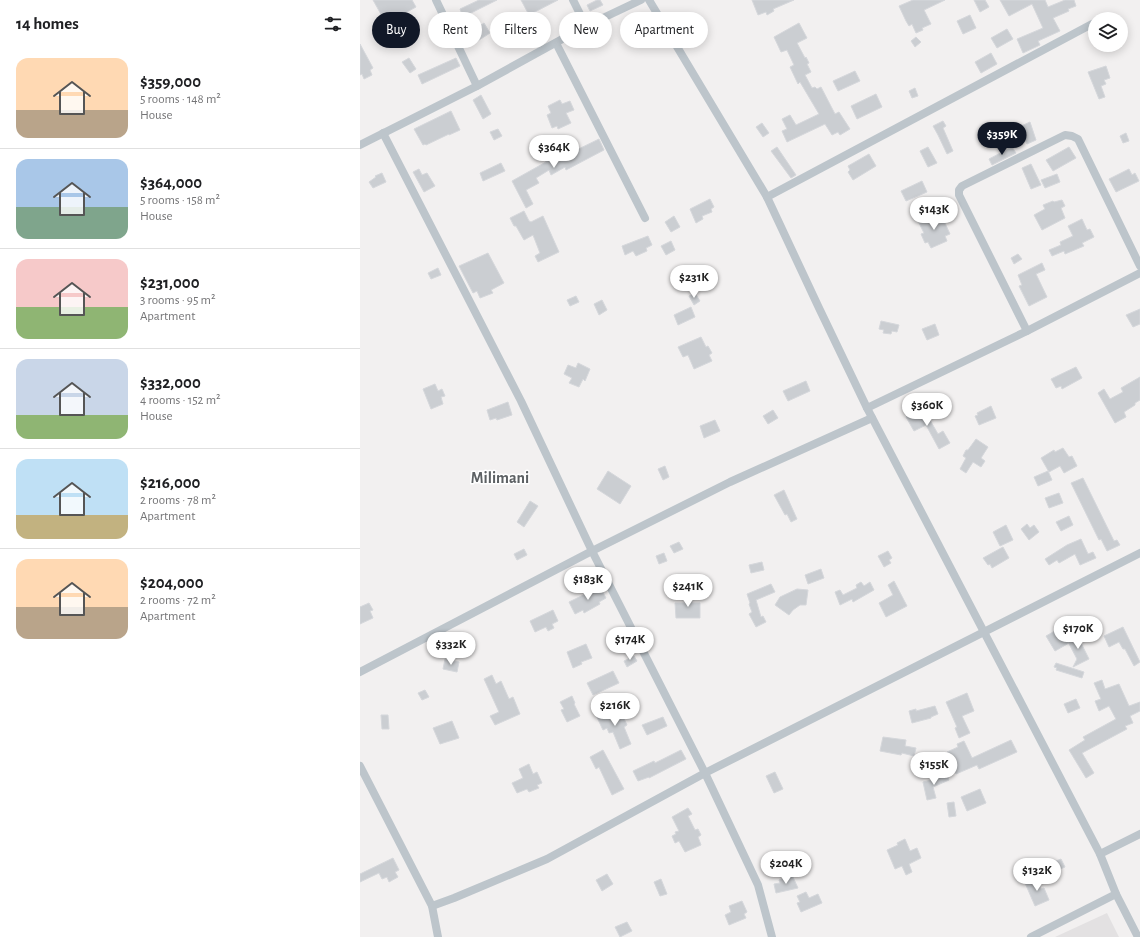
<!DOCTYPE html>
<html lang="en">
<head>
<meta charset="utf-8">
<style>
  :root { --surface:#fff; --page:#f6f6f6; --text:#202124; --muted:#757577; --line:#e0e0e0; --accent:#111827 }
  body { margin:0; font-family:"Alegreya Sans",sans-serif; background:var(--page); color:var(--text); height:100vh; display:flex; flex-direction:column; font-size:15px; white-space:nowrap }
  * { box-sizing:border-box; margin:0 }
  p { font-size:13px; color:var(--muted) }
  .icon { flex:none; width:22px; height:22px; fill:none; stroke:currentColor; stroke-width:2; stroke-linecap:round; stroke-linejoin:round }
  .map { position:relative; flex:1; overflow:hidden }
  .panel { display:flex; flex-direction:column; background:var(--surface); width:360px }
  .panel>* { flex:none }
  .top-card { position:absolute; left:12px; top:12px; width:380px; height:36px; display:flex; gap:8px }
  .buttons { position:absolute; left:728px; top:12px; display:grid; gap:8px }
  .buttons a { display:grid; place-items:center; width:40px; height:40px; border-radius:50%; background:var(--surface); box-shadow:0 2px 10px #0003; font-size:20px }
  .price { position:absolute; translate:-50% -34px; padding:0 9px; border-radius:14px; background:#fff; color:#222; font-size:13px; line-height:26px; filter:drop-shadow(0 1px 2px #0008) }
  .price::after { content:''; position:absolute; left:50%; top:24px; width:12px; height:9px; margin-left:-6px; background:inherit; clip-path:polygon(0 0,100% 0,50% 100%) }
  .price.active { background:var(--accent); color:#fff }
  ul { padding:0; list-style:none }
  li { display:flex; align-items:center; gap:12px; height:100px; padding:0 16px }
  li+li { border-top:1px solid var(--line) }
  li span { display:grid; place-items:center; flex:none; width:112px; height:80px; border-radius:12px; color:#555 }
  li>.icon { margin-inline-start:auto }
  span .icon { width:48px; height:48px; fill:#fffc; stroke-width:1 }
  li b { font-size:17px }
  h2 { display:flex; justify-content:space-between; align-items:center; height:48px; padding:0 16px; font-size:17px }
  .pill { padding:0 14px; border-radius:18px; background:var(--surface); box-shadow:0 2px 10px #0003; font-size:14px; line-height:36px }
  .pill.active { background:var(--accent); color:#fff }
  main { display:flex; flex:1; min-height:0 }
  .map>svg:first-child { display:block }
  .education { fill:#e3e1e2 }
  .building { fill:#cbced2; stroke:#d5d7db }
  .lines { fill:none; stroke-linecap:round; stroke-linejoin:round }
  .minor { stroke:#bdc5cb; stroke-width:8 }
  .labels { text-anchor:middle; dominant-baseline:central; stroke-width:3; stroke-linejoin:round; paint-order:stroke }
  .district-label { font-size:16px; font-weight:bold; fill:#5d6164; stroke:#fff }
</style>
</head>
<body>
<main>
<section class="panel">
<h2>14 homes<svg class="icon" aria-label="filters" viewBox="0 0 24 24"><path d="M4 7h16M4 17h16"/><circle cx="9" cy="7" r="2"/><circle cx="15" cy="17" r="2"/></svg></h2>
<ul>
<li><span style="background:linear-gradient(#ffd9b3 65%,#b9a48a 0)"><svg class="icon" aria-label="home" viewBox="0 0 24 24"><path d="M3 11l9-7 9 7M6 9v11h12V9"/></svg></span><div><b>$359,000</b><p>5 rooms · 148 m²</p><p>House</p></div></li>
<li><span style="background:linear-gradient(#a9c7e8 60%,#7fa58c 0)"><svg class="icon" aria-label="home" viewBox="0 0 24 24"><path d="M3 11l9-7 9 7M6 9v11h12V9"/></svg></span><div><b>$364,000</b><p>5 rooms · 158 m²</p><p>House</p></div></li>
<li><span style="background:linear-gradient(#f6c9c9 60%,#8fb573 0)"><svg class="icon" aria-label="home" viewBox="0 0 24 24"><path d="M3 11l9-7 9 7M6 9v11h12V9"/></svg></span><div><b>$231,000</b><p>3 rooms · 95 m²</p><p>Apartment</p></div></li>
<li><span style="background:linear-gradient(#c9d6e8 70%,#8fb573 0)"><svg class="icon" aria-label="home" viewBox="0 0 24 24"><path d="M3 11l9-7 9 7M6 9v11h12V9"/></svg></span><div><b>$332,000</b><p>4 rooms · 152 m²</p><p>House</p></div></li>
<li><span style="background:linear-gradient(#bfe0f5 70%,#c2b280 0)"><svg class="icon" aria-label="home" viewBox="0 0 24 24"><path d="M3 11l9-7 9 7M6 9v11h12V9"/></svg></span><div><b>$216,000</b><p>2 rooms · 78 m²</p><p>Apartment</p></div></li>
<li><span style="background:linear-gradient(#ffd9b3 60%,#b9a48a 0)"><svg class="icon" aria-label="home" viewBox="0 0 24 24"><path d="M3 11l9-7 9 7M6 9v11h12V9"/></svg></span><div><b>$204,000</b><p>2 rooms · 72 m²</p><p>Apartment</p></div></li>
</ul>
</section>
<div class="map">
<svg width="780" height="937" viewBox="0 0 780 937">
  <rect width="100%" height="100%" fill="#f2f0f0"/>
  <path class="education" d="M747,913l12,24h-64z"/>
  <g class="building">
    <path d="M13,0h39l4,7 -9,5 1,2 -21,11z"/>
    <path d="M119,0h18l-34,17 -3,-8z"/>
    <path d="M161,0h37l-29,15z"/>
    <path d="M237,0h3l3,5 -13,6 -3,-6z"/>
    <path d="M392,0h42l-21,9 1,2 -7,4 -1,-3 -8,3z"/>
    <path d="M553,0h32l-21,10 7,14 -9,4 1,2 -7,3 -4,-9 -3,2 -3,-5 -7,-15z"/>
    <path d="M614,0h11l4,7 -9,5z"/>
    <path d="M640,0h45l3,7 17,-7h9l2,6 -8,3 1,2 -16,7 7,13 -22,10 2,4 -17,8 -6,-14 26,-11 -11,-24 -23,12z"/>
    <path d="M610,15l6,13 -13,6 -6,-13z"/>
    <path d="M124,23l6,10 -17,11 -8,-17 7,-3 3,5z"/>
    <path d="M439,23l8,15 -10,5 8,15 1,-1 3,6 -2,1 4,8 -6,3 7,13 3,-1 2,2 4,-2 14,27 4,-2 11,17 -10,6 -2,-3 -6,3 -7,-11 -38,18 -5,-11 5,-2 -5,-10 8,-4 6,10 23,-11 -19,-32 -2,2 -8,-17 4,-2 -7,-15 -6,2 -7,-15z"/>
    <path d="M647,29l6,10 -16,9 -6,-10z"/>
    <path d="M556,37l5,5 -6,5 -4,-6z"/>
    <path d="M0,44l13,24 -3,2 2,5 -8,4 -2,-5 -2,1z"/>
    <path d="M631,53l6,11 -16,9 -6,-11z"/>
    <path d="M49,58l7,11 -6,4 -8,-11z"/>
    <path d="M96,58l4,8 -38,18 -4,-9z"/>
    <path d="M746,66l4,12 -6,2 2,4 -5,2 4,11 -6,2 -11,-27z"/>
    <path d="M495,71l5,10 -22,10 -5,-10z"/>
    <path d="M555,88l3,8 -6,2 -3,-7z"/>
    <path d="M516,94l6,13 -25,12 -6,-13z"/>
    <path d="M121,95l10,19 -8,5 -10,-19z"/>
    <path d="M200,100l2,4 8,-3 4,9 -8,3 5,10 -13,6 -1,-3 -5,2 -5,-13 4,-2 -3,-7z"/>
    <path d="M91,111l9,19 -11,5v-1l-23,11 -1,-1 -2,1 -9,-16z"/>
    <path d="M583,121l3,5 -3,2 10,23 -6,3 -9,-19 -5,-9z"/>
    <path d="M670,122l6,18 -9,4 -8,-17z"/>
    <path d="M402,123l7,10 -6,4 -7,-10z"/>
    <path d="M138,129l4,7 -8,4 -4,-8z"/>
    <path d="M766,133l3,8 -6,2 -3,-7z"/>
    <path d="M239,139l5,11 -38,20 -1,-3 -14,8 -2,-5 -13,8 3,5 -13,7 7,14 -7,4 -14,-27 34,-19 -1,-3 5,-3 4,5z"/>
    <path d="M417,147l19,28 -5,3 -20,-27z"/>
    <path d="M568,147l9,16 -9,4 -8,-16z"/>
    <path d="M652,147l4,6 -24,12 -3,-6z"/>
    <path d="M709,147l7,11 -23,13 -7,-11z"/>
    <path d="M509,154l7,12 -23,14 -5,-8 2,-2 -2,-4z"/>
    <path d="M141,163l4,8 -22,10 -3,-8z"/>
    <path d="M671,164l10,21 -10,4 -9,-21z"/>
    <path d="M59,169l3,6 5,-2 8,13 -11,6 -11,-20z"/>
    <path d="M769,169l3,6 3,-2 4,8 -23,11 -7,-13z"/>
    <path d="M22,173l4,9 -13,6 -4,-6 7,-5 -1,-1z"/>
    <path d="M697,174l3,8 -15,6 -4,-8z"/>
    <path d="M562,181l5,11 -21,9 -5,-10z"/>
    <path d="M350,199l4,8 -3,2 1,3 -10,4 1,3 -7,4 -6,-14z"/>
    <path d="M702,200l3,6 -4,2 4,10 -23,12 -8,-15 11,-6 -2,-4 10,-4 1,1z"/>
    <path d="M164,211l5,10 2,1 12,-6 16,36 -21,10 -3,-6 5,-3 -7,-18 -9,5 -8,-14h-2l-4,-8z"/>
    <path d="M574,213l5,11 5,-3 6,13 -5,2 2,5 -16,7 -3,-6 -3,1 -4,-9 3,-1 -6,-12z"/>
    <path d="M314,216l6,11 -9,5 -6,-10z"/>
    <path d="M722,219l5,11 3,-1 4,8 -12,6 2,3 -19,8 -1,-3 -12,5 -3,-6 12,-5 -1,-3 13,-6 -5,-10z"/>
    <path d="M288,236l4,9 -6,3 1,3 -11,5 -3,-5 -8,4 -3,-9z"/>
    <path d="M311,241l4,9 -9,5 -5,-9z"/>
    <path d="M128,253l16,30 -13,7 2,3 -13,5 -3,-7 -4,2 -14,-27z"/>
    <path d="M658,254l4,5 -8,5 -3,-6z"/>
    <path d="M682,263l3,7 -9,4 11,23 -18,9 -10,-20 3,-1 -4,-10z"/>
    <path d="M323,267l6,13 -10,5 -7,-13z"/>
    <path d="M78,268l3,7 -10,4 -3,-6z"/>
    <path d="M335,293l5,8 -6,4 -5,-9z"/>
    <path d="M216,296l3,6 -9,4 -3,-6z"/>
    <path d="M242,300l5,10 -8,5 -5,-11z"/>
    <path d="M331,307l4,10 -17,8 -4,-10z"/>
    <path d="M780,309v15l-7,3 -7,-12z"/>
    <path d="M521,321l18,4 -2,7 -5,-1 -1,3 -8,-1 1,-3 -5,-1z"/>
    <path d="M575,324l4,11 -12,5 -5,-11z"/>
    <path d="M341,337l5,10 2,-1 4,7 -3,2 3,6 -18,8 -6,-14 -5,2 -5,-10z"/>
    <path d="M218,363l12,6 -5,12 -2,-2 -4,8 -10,-4 3,-5 -8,-4 4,-9 8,3z"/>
    <path d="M716,367l6,11 -20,11 -1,-3 -5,2 -5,-9z"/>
    <path d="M780,377v23l-5,3v2l-11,7 2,5 -11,6 -17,-30 6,-4 6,10 13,-7 -2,-4z"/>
    <path d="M446,381l4,10 -22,10 -5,-10z"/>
    <path d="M75,384l3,7 4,-2 3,7 -4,1 2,7 -12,5 -8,-20z"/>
    <path d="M148,402l4,13 -15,5 -1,-2 -6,2 -3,-10z"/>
    <path d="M631,406l5,12 -17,7 -4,-9 3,-1 -1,-2z"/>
    <path d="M563,408l15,26 5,-3 7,12 -11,6 -13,-24 -12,6 -8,-14z"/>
    <path d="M413,410l5,8 -10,6 -5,-8z"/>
    <path d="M355,420l5,11 -16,7 -4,-12z"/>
    <path d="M616,439l12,8 -7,11 4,3 -4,6 -8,-5 -7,11 -6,-4 6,-11 -3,-2 3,-6h2z"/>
    <path d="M703,448l6,9 3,-1 5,10 -13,7 -4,-7 -11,6 -8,-14 13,-8 1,2z"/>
    <path d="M305,466l4,11 -6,3 -5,-11z"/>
    <path d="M248,471l23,15 -11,18 -23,-15z"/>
    <path d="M688,471l4,9 -14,6 -4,-9z"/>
    <path d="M723,478l31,63 3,-1 3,5 -13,6 -6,-12 -2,1 -28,-57z"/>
    <path d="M424,490l13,29 -6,3 -4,-8 -2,1 -11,-20z"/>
    <path d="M699,493l4,10 -14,5 -4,-10z"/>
    <path d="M170,501l8,5 -14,21 -7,-5z"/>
    <path d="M709,516l4,9 -12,6 -5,-9z"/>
    <path d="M667,524l3,4 4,-3 5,7 -10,8 -8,-11z"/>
    <path d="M646,525l7,15 -13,6 -7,-14z"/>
    <path d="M721,539l7,15 5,-2 3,6 -16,7 -5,-11 -16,9 -2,-3 -8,5 -4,-6 22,-14z"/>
    <path d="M319,542l4,7 -9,4 -4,-7z"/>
    <path d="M643,547l6,11 -17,10 -2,-4 -2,1 -5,-7z"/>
    <path d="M164,549l3,6 -10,5 -3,-6z"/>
    <path d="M528,551l4,7 -3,2 2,3 -7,4 -6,-11z"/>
    <path d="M304,553l3,8 -8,3 -3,-8z"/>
    <path d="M402,562l2,8 -13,3 -2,-8z"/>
    <path d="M461,569l3,9 -16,6 -3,-9z"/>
    <path d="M534,581l13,25 -21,11 -7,-14 14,-8 -5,-10z"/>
    <path d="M501,582l3,4 6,-4 4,8 -21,12 -1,-3 -12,6 -5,-13 5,-2 3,5 14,-7 -1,-3z"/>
    <path d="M411,584l4,8 -19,8 5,17 2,-1 3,6 -10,5 -7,-13 3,-2 -3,-8 1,-1 -3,-9z"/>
    <path d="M240,587l6,11 -7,4 1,2 -16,9 -1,-3 -8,4 -6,-12z"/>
    <path d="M437,589l11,1 -2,15h-6l-7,5 -4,5 -14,-10 5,-8z"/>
    <path d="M325,591h6l1,12h8v15h-24l-1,-15h10z"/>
    <path d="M9,603l4,7 -3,1 3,7 -13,6v-17z"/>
    <path d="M193,610l5,11 -6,3 2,4 -6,3 -2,-4 -11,5 -5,-11z"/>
    <path d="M763,627l17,35 -6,4 -9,-17h-2l-4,-7 -10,5 -5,-11z"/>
    <path d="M700,628l9,15 -14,8 -9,-15z"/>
    <path d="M717,635l12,24 -16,8 4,-8 -10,-19z"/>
    <path d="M226,644l6,14 -11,4 1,2 -9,4 -6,-16z"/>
    <path d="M274,656l3,5 -10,6 -3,-6z"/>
    <path d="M85,659l14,3 -2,10 -14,-3z"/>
    <path d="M696,663l28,9 -2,6 -26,-8 1,-2 -3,-1z"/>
    <path d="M253,671l6,12 -26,12 -6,-12z"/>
    <path d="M132,675l4,9 5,-3 8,18 4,-2 7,17 -25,11 -5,-9 9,-4 -15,-33z"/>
    <path d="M742,680l3,9 14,-5 10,22 11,-4v9l-10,5 3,7 -8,3 2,3 -45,24 12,20 -8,5 -17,-28 16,-10 -2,-3 33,-18 -7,-13 -10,5 -4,-10 6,-2 -7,-16z"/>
    <path d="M65,690l4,7 -7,3 -4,-7z"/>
    <path d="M607,693l7,18 -12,5 8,17 -11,5 -4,-10 2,-1 -11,-25z"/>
    <path d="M212,696l3,7 -1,1 6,12 -13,6 -6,-12 3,-1 -4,-7z"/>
    <path d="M716,699l4,9 -12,5 -4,-9z"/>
    <path d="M575,706l3,8 -7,3v1l-19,5 -3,-12 7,-2v2z"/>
    <path d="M240,708l5,11 16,-7 6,13 -3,2 7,17 -11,5 -7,-17 -4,1 -2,-5 -4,2 -9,-19z"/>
    <path d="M21,715h7l1,14h-7z"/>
    <path d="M303,717l4,9 -20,9 -5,-10z"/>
    <path d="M92,721l7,17 -19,6 -7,-16z"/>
    <path d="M523,737l23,3 -1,6 11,2 -2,8 -12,-3 -1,2 -21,-4z"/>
    <path d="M651,740l6,12 -38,17 -2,-4 -21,9 -9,-22 11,-5 -1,-3 7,-3 8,17z"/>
    <path d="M243,750l21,39 -12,6 -13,-28 -3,2 -6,-12z"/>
    <path d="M321,750l5,9 -37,19v-1l-11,4 -5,-10 21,-10 1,2z"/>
    <path d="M169,764l4,10 4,-2 5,11 -5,2 2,3 -10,4 -2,-3 -10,4 -5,-10 11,-5 -4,-9z"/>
    <path d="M415,772l8,17 -9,4 -8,-17z"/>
    <path d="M587,774l2,6 -16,7 3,11 -9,2 -4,-18 13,-3z"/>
    <path d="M620,789l6,14 -19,8 -6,-14z"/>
    <path d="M594,802l2,14 -7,1 -2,-14z"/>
    <path d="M328,808l4,6 -4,2 7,14 3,-1 3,6 -3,2 3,8 -16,7 -6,-11 -4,2 -3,-7 4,-2 -1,-2 4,-1 -7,-14z"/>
    <path d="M545,839l5,12 7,-3 4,10 -12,6 3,8 -6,3 -4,-9 -7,3 -8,-19 11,-5 -1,-2z"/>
    <path d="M33,858l6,12 -4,2 3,5 -9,5 -2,-5 -5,2 -3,-6 -19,9v-8z"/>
    <path d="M701,859l4,8 -10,4 -4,-8z"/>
    <path d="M247,874l6,10 -11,7 -6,-11z"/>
    <path d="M432,875l6,13 -22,5 -2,-9 6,-1 -1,-3z"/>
    <path d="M676,878l5,11 3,-1 5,12 -14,6 -10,-23z"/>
    <path d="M301,879l6,15 -7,2 -6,-14z"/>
    <path d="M446,892l3,6 9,-4 4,9 -21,9 -4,-9 3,-1 -3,-6z"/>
    <path d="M382,901l5,11 -3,2 2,4 -17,7 -4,-10 6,-3 -2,-6z"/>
    <path d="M267,922l5,9 -12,6 -5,-10z"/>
  </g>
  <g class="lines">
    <g class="minor">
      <path d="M76,0l41,86"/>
      <path d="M213,0l13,26"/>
      <path d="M289,0l118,197 52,111 48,100 233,446 16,40 22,43"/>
      <path d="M196,43l89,175"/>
      <path d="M23,133l138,268 71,150 113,222 53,112 14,52"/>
      <path d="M0,145l117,-59 109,-60 55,-26"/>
      <path d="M407,197l325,-173"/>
      <path d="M667,331l-68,-136v-5l3,-4 103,-51 7,1 6,3 62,127"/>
      <path d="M507,408l160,-77 113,-58"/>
      <path d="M0,672l232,-121 138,-69 142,-64"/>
      <path d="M0,766l72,140 6,31"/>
      <path d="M740,854l40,-20"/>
      <path d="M72,906l22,-8 93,-39 158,-86 435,-220"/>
      <path d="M671,937l85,-43"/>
    </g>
  </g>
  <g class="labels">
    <g class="district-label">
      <text x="140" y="478">Milimani</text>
    </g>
  </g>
</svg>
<div class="buttons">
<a><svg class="icon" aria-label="layers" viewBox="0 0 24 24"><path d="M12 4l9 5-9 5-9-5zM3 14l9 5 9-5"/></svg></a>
</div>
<b class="price active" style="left:642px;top:156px">$359K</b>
<b class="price" style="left:194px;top:169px">$364K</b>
<b class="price" style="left:574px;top:231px">$143K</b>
<b class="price" style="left:334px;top:299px">$231K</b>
<b class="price" style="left:567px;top:427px">$360K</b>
<b class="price" style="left:228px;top:601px">$183K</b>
<b class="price" style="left:328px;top:608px">$241K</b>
<b class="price" style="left:718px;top:650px">$170K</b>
<b class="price" style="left:270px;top:661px">$174K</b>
<b class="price" style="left:91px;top:666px">$332K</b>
<b class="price" style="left:255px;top:727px">$216K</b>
<b class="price" style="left:574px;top:786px">$155K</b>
<b class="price" style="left:426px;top:885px">$204K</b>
<b class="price" style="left:677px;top:892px">$132K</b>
<div class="top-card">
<a class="pill active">Buy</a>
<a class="pill">Rent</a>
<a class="pill">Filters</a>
<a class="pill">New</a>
<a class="pill">Apartment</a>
</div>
</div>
</main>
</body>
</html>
